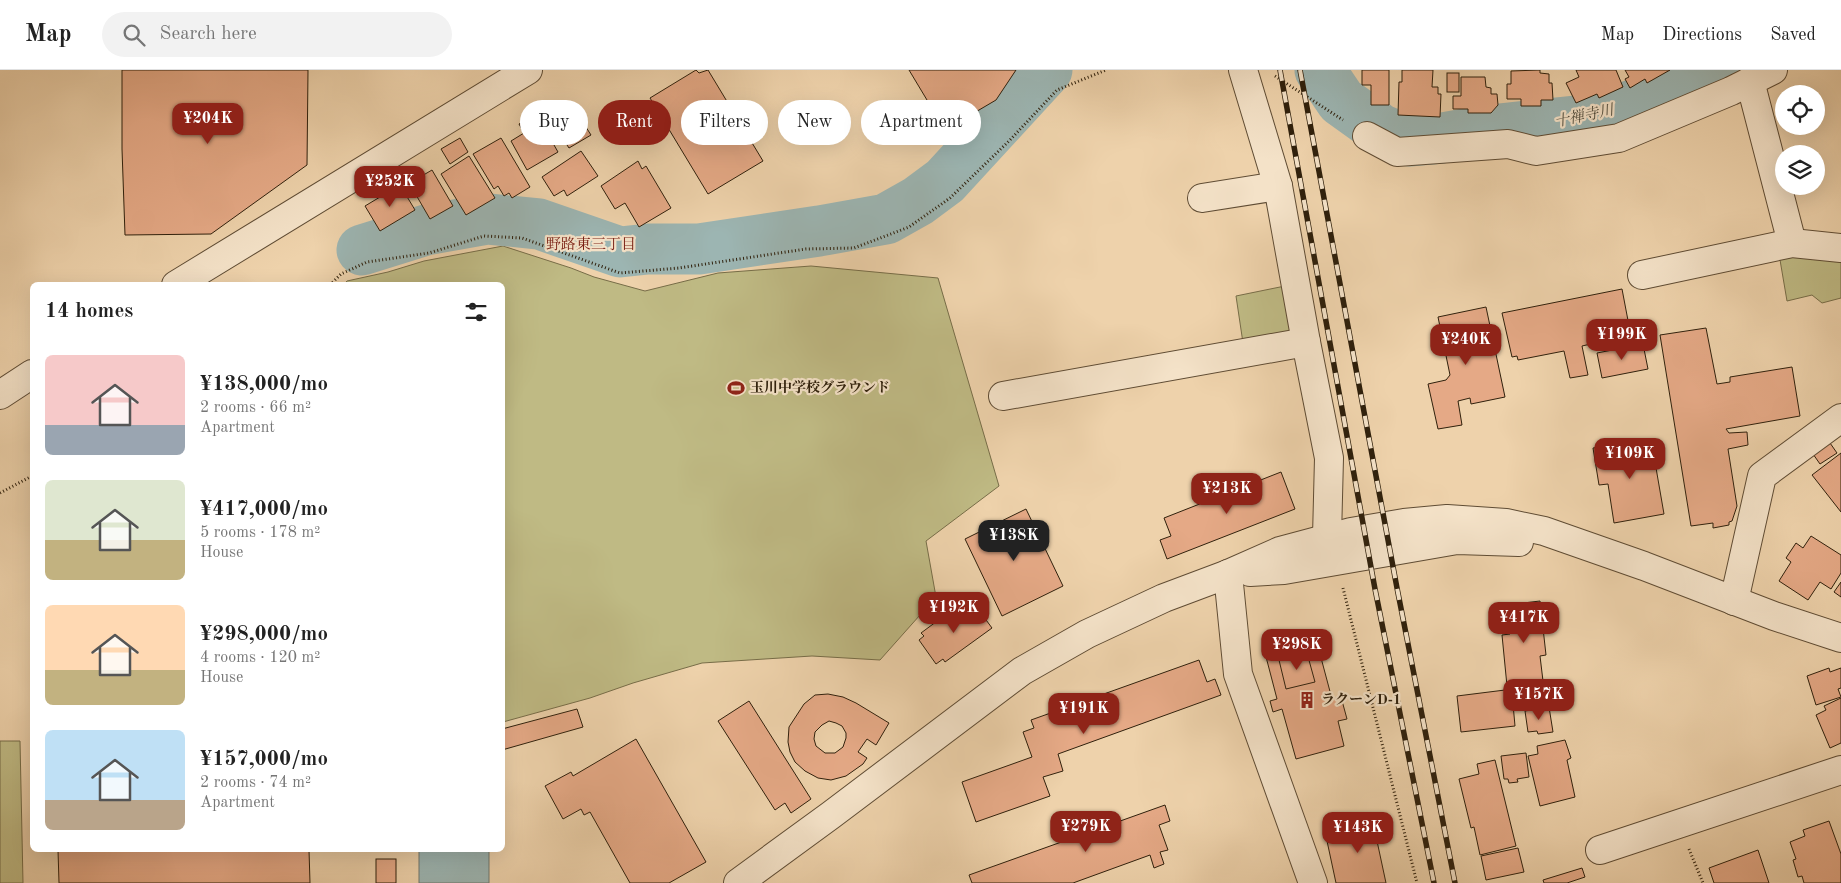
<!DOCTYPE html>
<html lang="en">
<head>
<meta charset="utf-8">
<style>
  :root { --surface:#fff; --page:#f2f2f2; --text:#222; --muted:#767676; --line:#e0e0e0; --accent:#8f2418 }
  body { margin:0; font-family:"Old Standard TT","Noto Serif JP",serif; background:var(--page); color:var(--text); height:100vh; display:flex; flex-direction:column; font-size:19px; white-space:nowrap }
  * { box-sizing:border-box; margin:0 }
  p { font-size:16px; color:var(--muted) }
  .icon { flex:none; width:28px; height:28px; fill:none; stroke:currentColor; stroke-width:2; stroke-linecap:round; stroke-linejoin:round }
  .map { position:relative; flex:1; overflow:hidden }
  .panel { position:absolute; left:30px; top:212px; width:475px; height:570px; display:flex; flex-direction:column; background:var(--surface); border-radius:8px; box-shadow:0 5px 20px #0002 }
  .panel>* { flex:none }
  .banner { position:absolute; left:520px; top:30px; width:475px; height:45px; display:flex; gap:10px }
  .fabs { position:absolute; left:1775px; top:15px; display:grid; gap:10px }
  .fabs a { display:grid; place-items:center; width:50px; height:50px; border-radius:50%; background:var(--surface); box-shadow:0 5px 20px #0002; font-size:25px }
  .price { position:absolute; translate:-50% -42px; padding:0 11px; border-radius:10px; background:var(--accent); color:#fff; font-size:16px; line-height:32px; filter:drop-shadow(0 1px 2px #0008) }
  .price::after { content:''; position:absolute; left:50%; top:30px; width:15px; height:11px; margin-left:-8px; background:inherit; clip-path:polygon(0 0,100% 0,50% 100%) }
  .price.selected { background:#222; color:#fff }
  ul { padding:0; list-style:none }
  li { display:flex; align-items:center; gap:15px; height:125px; padding:0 15px }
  li span { display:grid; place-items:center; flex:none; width:140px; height:100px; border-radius:8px; color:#555 }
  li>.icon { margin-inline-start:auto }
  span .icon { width:60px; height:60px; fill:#fffc; stroke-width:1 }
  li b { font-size:21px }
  h2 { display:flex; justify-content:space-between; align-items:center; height:60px; padding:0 15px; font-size:21px }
  .chip { padding:0 18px; border-radius:22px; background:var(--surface); box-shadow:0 5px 20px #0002; font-size:18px; line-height:45px }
  .chip.selected { background:var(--accent); color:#fff }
  header { display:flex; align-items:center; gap:30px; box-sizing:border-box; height:70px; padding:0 25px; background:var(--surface); border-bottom:1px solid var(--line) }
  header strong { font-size:24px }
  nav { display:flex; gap:28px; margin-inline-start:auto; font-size:18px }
  .search { width:350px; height:45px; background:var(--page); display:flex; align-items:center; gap:12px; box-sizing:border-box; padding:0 18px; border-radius:28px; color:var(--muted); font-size:19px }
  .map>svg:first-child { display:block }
  .green { fill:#bfba84; stroke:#776d48 }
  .water { fill:#9cb5b2; stroke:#707970 }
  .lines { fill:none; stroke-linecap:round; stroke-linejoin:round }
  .river { stroke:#9cb5b2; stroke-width:51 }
  .building { fill:#e5a986; stroke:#2f200c; fill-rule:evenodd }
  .minor-casing { stroke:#5f4c34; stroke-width:30 }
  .path { stroke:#2f200c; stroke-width:3; stroke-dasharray:1 2.5; stroke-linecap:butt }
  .minor { stroke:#f4e2c8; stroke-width:28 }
  .rail-casing { stroke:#2f200c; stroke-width:5.5 }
  .rail { stroke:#f4e2c8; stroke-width:4; stroke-dasharray:11; stroke-linecap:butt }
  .labels { text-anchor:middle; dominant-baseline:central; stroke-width:4.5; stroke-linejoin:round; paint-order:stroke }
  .poi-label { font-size:14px; font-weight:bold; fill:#2f200c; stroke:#f4e2c8; text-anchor:start }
  .water-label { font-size:15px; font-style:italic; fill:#504d3e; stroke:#f4e2c8 }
  .neighbourhood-label { font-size:15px; fill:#7a1f14; stroke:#f4e2c8 }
</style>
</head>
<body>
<header>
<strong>Map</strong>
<div class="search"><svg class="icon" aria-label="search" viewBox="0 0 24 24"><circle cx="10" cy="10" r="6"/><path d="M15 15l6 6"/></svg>Search here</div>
<nav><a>Map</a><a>Directions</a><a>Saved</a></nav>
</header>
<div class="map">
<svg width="1841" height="813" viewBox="0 0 1841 813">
  <rect width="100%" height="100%" fill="#eed2ab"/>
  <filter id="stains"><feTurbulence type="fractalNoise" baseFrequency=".004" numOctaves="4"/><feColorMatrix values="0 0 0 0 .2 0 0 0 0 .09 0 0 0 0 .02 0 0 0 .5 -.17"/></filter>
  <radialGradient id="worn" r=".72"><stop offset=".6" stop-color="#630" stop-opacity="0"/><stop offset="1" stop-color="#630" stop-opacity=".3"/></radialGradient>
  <g class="green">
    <path d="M503,176l68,22 23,9 51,14 73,-18 93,-7 127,12 61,208 -73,55 10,56 -56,63 -68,-4 -110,7 -69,20 -43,15 -87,24 -1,-437h-159l4,-4 41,-9 36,-11z"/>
    <path d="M1779,184l62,5v39l-19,5 -10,-8 -25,6z"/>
    <path d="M1285,216l13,47 -55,10 -7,-47z"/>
    <path d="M0,671h20l3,142h-23z"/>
  </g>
  <rect class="water" x="419" y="780" width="70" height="33"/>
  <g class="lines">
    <g class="river">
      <path d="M1320,0l21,31 39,28 29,12 33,-3 39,-7 94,-10 39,-9 67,-25 39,-17"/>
      <path d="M362,180l64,-20 62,-11 51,5 81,28 28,-3h51l120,-18 67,-12 32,-18 27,-20 102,-111"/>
    </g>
  </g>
  <g class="building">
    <path d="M122,0h186l-1,95 -96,69 -86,1 -3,-86z"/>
    <path d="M696,0l3,3 9,-3 55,91 -55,33 -58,-96z"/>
    <path d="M909,0h107l-20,30 -51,30z"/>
    <path d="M1362,0h27v35h-18v-20h-9z"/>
    <path d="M1402,0h31l-1,17h6v7h3l-1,23 -42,-2 1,-33h3z"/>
    <path d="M1540,0v3l9,1v9h3l1,17h-12v6h-20v-7h-14v-15h4v-13z"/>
    <path d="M1576,0h40l7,17 -24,11 -2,-4 -21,9 -10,-20 13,-6z"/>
    <path d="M1625,0h45l-23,13 -2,-4 -15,9 -5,-9 4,-2z"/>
    <rect x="1447" y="3" width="12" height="19"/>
    <path d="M1461,7h24l1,10 5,1v6h6l1,11 -7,8h-23v-4h-15v-13h8z"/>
    <path d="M563,32l2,4 5,-4 21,33 -22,13 -23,-35z"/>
    <path d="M538,47l20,35 -31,18 -16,-29 13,-8 -5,-9 11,-6 1,3z"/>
    <path d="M460,68l8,14 -18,12 -9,-15z"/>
    <path d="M501,68l29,49 -18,11 -3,-5 -5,3 -6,-10 -4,3 -21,-35z"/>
    <path d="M581,81l17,25 -31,20 -3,-6 -10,6 -12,-19z"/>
    <path d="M469,86l26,42 -29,17 -25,-41z"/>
    <path d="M638,91l4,8 4,-3 25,42 -32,19 -14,-24 -10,6 -14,-23z"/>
    <path d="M432,100l21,36 -23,13 -18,-31 11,-6 -3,-5z"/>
    <path d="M400,115l15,25 -35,21 -15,-25z"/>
    <path d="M1622,219l8,42 -4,1v4l-44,10 6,29 -18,3 -6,-27 -46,9 -1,-4 -5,1 -10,-44z"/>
    <path d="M1486,237l19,90 -34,7 -1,-6 -12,3 4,24 -24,4 -10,-45 18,-4 4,-5 -12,-58z"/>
    <path d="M1706,258l11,56 13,-2v-5l62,-10 8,49 -74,13 3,4 18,-1 1,13 -20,4 9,57 -5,15 -3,1v3l-16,3v-5l-22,3 -31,-191z"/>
    <path d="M1643,274l5,25 -46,9 -5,-25z"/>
    <path d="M1651,369l13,75 -50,9 -6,-39 -9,1 -6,-37z"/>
    <path d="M1830,373l7,10 -17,11 -7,-10z"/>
    <path d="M1841,383v59l-29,-37z"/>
    <path d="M1281,402l14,37 -128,50 -7,-19 11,-4 -7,-18z"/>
    <path d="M1026,439l37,77 -61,30 -37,-77z"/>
    <path d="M1811,466l30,19v18l-10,16 -11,-7 -12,18 -29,-19 12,-19 -5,-4 10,-15 7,5z"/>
    <path d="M1841,512v15l-7,-5z"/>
    <path d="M1540,531l6,54 -6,1 3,25 -36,5 -5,-51 8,-1 -3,-29z"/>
    <path d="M960,534l8,12 10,-7 14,19 -47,34 -2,-3 -7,5 -17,-24 5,-4 -3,-3z"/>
    <path d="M1316,569l16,60 9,-2 6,22 -9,2 6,25 -48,13 -14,-50 -9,3 -3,-11 7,-2 -12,-46z"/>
    <path d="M1307,583l8,29 -29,7 -7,-29z"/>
    <path d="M1199,590l8,22 8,-3 6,16 -163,59 5,17 -20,6 7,19 -74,26 -14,-40 70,-25 -9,-25 11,-4 -3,-8z"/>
    <path d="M1829,598l1,4 11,-4v20l-3,1 3,8 -25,8 -9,-29z"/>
    <path d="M1544,615l2,16 -28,3 -2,-16z"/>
    <path d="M1505,620v4l7,-1 3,33 -54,6 -4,-36z"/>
    <path d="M828,624l15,3 13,6 33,20 -13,22 -9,-6 -9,13 9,6 -4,6 -17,12 -15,4 -13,-2 -13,-7 -10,-9 -5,-10 -2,-10 1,-15 15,-23 11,-9zM829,651l7,2 6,3 4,7v5l-3,9 -8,6h-10l-9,-7 -2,-7 1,-7 7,-7z"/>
    <path d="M1841,628v45l-11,5 -14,-33 10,-5 -2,-4z"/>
    <path d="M749,631l62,98 -20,14 -6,-10 -10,7 -57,-89z"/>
    <path d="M1549,637l4,25 -15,2 -1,-3 -9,1 -3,-21z"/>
    <path d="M577,639l6,18 -81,23v-21z"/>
    <path d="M636,669l70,123 -37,21h-39l-40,-71 -6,3 -3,-6 -18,10 -18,-33 26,-14 2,4z"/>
    <path d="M1565,670l6,18 -4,2 8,37 -35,9 -12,-50 10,-2 -1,-8z"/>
    <path d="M1526,683l3,24 -12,2 1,3 -9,1 -1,-4h-4l-3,-23z"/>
    <path d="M1495,690l21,86 -36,9 -6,-28 -3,1 -12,-49 20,-5 -2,-10z"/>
    <path d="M1165,735l5,16 -11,4 9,25 -8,2 4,12 -10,4 -4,-13 -77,28h-101l-3,-8z"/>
    <path d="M1375,743l3,13 -4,1 12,56h-50l-9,-42 26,-7 -3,-15z"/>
    <path d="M1829,751l12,33v29h-37l-2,-7 -4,1 -5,-17 3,-1 -6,-17 15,-6 -2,-6z"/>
    <path d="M1518,778l6,24 -38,8 -5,-24z"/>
    <path d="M58,780h251l1,33h-251z"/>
    <path d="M1758,780l11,33h-55l-5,-15z"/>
    <rect x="376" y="789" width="20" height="24"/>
    <path d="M1582,798l3,9 -18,6h-23l-1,-3z"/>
  </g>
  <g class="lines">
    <g class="minor-casing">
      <g id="minor">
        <path d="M1243,0l35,116 28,156 23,116 -2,79"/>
        <path d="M1750,11l42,162"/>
        <path d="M1367,66l30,16 111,-8 28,7 83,-13 112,-47 42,-21"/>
        <path d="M1202,128l76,-12"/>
        <path d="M1642,205l150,-32 49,5"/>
        <path d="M176,215l352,-215"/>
        <path d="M0,325l32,-21"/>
        <path d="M1003,326l303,-54"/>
        <path d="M1250,502l34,-2 173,-30 62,2"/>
        <path d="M1228,504l10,100 75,209"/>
        <path d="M1734,531l28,-125 79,-58"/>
        <path d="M1600,780l241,-80"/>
        <path d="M738,813l93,-68 191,-144 65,-37 77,-36 64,-24 52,-23 71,-19 53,-9 43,-4 59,4 38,8 100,35 130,50 67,22"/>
      </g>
    </g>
    <g class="path">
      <path d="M1275,6l68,44"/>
      <path d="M330,215l11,-11 26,-12 62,-9 55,-17 38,2 98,35 59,-5 127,-19 48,-1 55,-21 41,-29 59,-57 48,-51 49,-20"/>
      <path d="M0,423l32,-17"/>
      <path d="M1343,518l74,295"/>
      <path d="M1689,779l14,34"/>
    </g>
    <use href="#minor" class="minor"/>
    <g class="rail-casing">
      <g id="rail">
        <path d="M1280,0l95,519 59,294"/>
        <path d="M1300,0l97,518 58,295"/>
      </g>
    </g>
    <use href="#rail" class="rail"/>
  </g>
  <defs>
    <g id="stadium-bare" transform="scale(1.35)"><path d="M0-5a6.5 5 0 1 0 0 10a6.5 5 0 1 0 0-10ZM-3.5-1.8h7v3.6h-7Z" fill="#8f2418" stroke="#f4e2c8" stroke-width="2.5" paint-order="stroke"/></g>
    <g id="building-bare" transform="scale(1.35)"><path d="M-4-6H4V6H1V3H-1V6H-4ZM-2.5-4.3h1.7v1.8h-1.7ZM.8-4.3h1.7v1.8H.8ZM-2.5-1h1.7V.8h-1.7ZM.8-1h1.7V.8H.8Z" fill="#8f2418" stroke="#f4e2c8" stroke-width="2.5" paint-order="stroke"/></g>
  </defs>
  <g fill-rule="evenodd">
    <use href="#stadium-bare" x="736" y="318"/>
    <use href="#building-bare" x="1307" y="630"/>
  </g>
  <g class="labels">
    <g class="poi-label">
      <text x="750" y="318">玉川中学校グラウンド</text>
      <text x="1321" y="630">ラクーンD-1</text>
    </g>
    <g class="water-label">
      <text transform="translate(1584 47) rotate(-12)">十禅寺川</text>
    </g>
    <g class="neighbourhood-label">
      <text x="591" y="175">野路東三丁目</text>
    </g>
  </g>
  <rect width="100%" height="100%" filter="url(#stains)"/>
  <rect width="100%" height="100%" fill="url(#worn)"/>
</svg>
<div class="fabs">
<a><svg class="icon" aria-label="locate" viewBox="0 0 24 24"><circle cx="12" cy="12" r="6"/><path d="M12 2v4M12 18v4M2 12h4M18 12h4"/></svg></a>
<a><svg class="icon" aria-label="layers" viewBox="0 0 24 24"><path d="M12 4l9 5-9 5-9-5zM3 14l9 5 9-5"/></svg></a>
</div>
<b class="price" style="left:208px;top:75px">¥204K</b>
<b class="price" style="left:390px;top:138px">¥252K</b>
<b class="price" style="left:1622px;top:291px">¥199K</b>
<b class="price" style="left:1466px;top:296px">¥240K</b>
<b class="price" style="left:1630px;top:410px">¥109K</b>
<b class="price" style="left:1227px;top:445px">¥213K</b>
<b class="price selected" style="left:1014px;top:492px">¥138K</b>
<b class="price" style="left:954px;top:564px">¥192K</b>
<b class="price" style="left:1524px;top:574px">¥417K</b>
<b class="price" style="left:1297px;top:601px">¥298K</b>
<b class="price" style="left:1539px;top:651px">¥157K</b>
<b class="price" style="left:1084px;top:665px">¥191K</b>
<b class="price" style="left:1086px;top:783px">¥279K</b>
<b class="price" style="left:1358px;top:784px">¥143K</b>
<div class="banner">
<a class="chip">Buy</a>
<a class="chip selected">Rent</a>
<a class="chip">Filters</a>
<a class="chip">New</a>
<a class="chip">Apartment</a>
</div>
<section class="panel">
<h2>14 homes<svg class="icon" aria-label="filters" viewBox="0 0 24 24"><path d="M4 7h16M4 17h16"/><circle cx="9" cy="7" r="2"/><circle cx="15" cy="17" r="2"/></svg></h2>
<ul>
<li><span style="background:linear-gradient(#f6c9c9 70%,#9aa5b1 0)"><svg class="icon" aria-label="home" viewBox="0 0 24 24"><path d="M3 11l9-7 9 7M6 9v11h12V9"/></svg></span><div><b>¥138,000/mo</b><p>2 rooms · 66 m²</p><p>Apartment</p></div></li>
<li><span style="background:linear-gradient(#dfe7d0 60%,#c2b280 0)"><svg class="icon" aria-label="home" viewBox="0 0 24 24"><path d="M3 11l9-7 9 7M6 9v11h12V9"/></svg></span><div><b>¥417,000/mo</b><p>5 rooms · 178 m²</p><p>House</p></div></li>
<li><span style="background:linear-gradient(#ffd9b3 65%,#c2b280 0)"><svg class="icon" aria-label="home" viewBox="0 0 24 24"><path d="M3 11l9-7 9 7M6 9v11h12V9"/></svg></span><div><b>¥298,000/mo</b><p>4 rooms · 120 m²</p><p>House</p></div></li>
<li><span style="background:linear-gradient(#bfe0f5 70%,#b9a48a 0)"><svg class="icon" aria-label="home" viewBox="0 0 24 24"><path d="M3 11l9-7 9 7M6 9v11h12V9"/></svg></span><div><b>¥157,000/mo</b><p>2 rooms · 74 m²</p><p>Apartment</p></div></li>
</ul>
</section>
</div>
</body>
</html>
